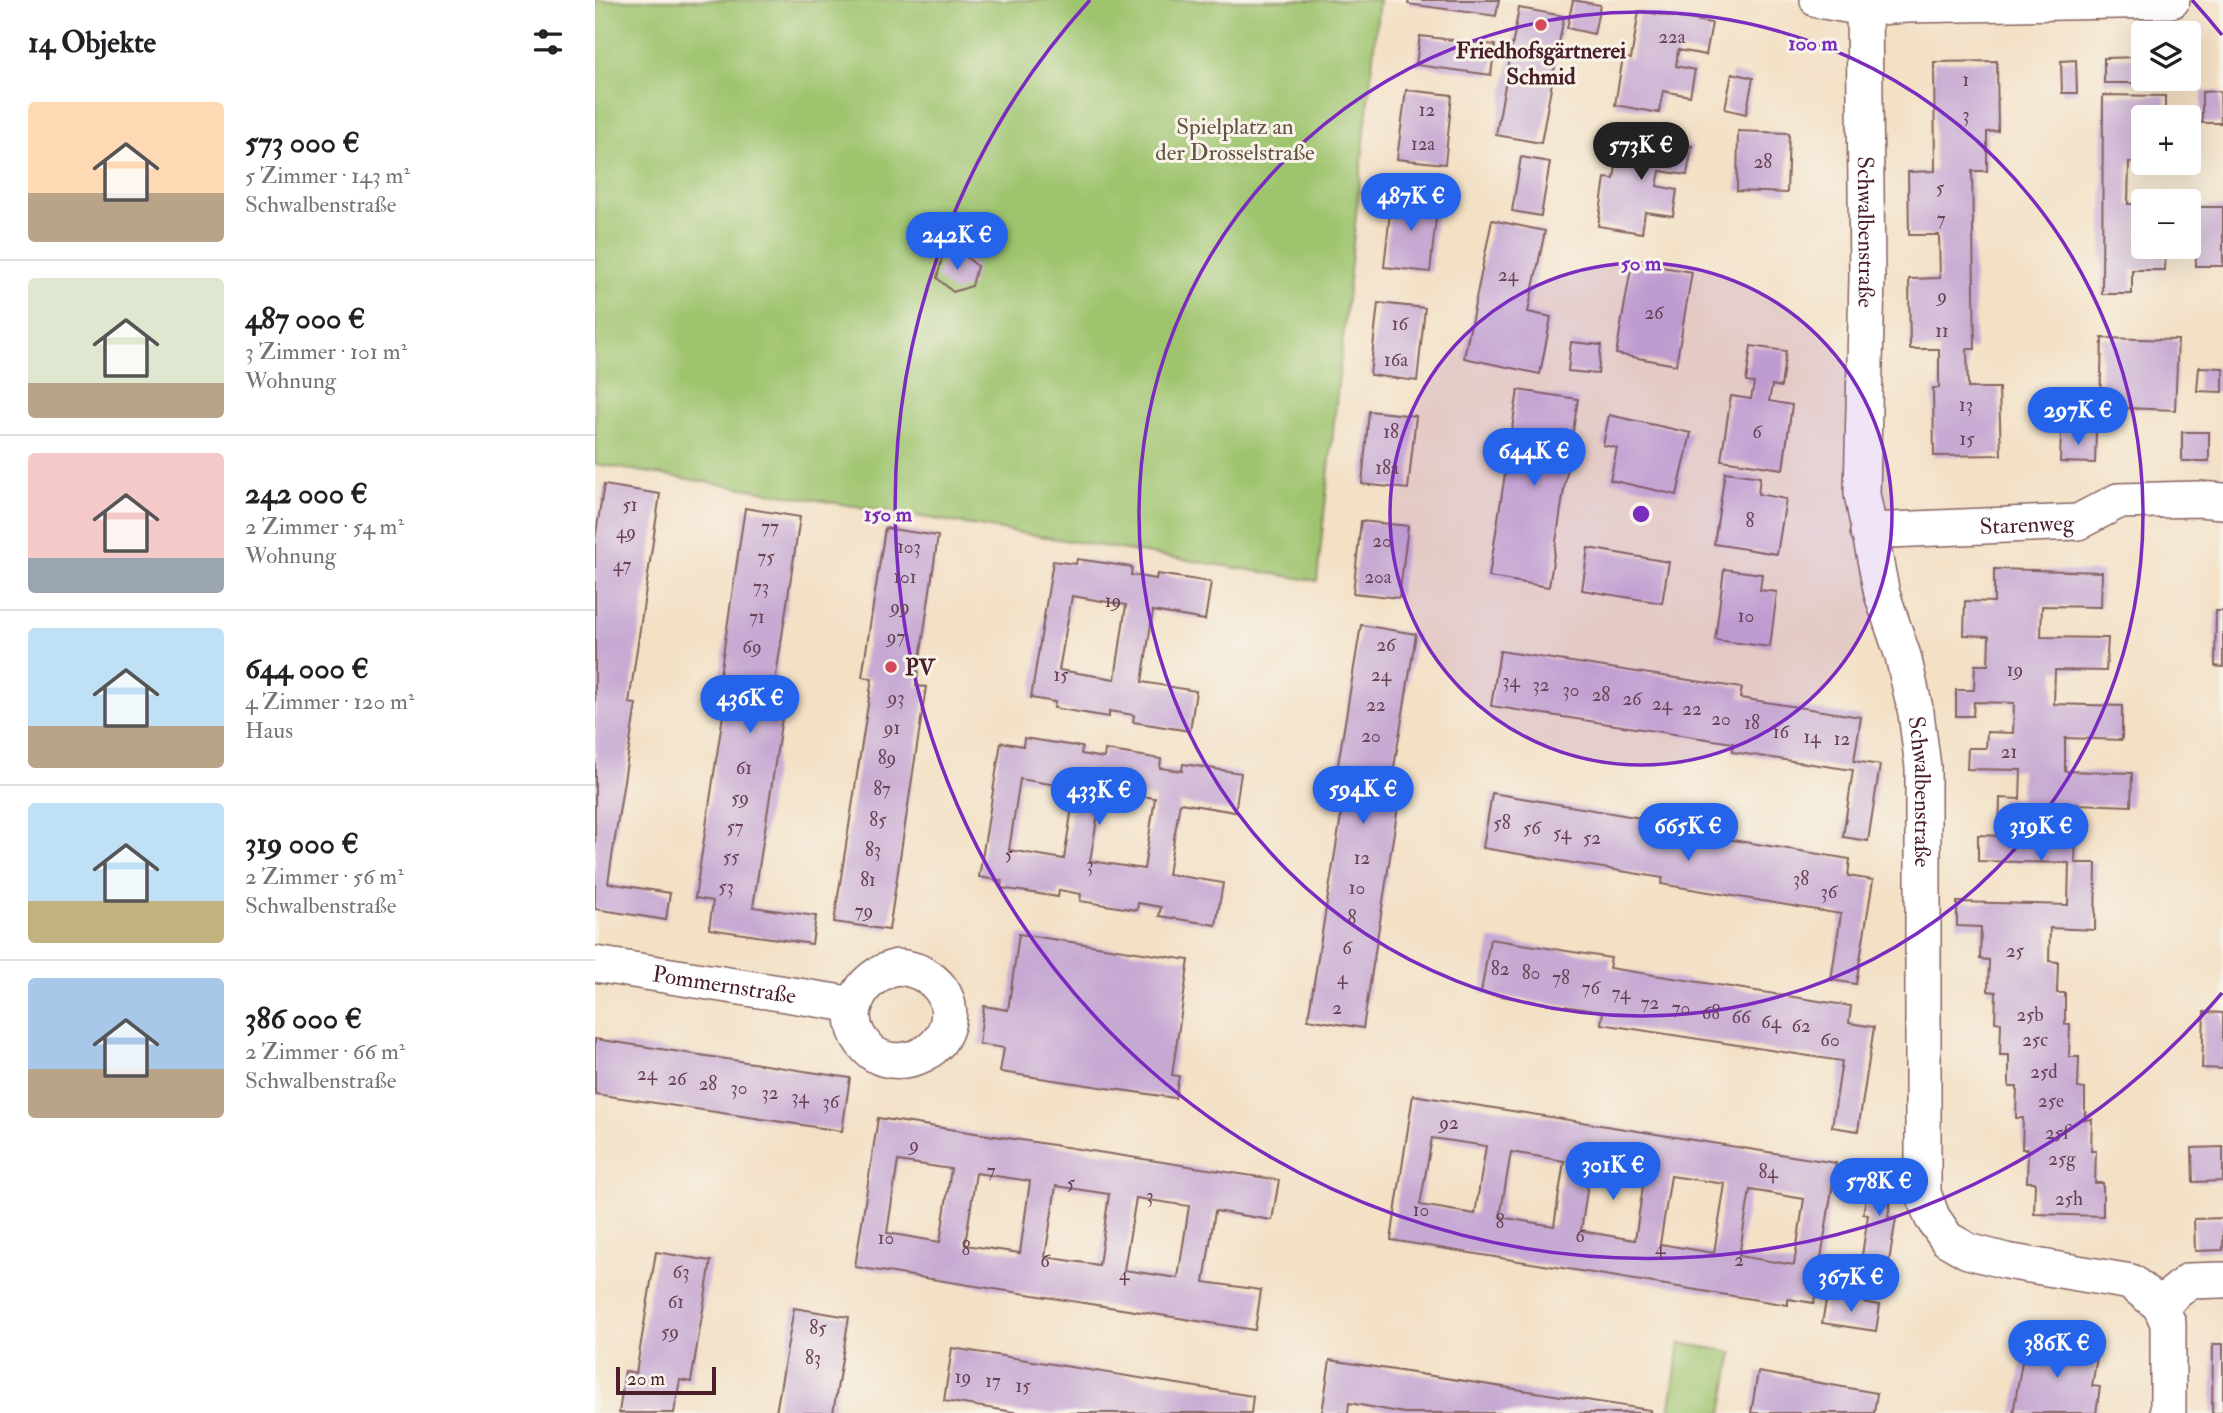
<!DOCTYPE html>
<html lang="de">
<head>
<meta charset="utf-8">
<style>
  :root { --surface:#fff; --page:#f2f2f2; --text:#202124; --muted:#757577; --line:#e0e0e0; --accent:#2563eb }
  body { margin:0; font-family:"IM FELL Double Pica",serif; background:var(--page); color:var(--text); height:100vh; display:flex; flex-direction:column; font-size:26px; white-space:nowrap }
  * { box-sizing:border-box; margin:0 }
  p { font-size:23px; color:var(--muted) }
  .icon { flex:none; width:38px; height:38px; fill:none; stroke:currentColor; stroke-width:2; stroke-linecap:round; stroke-linejoin:round }
  .map { position:relative; flex:1; overflow:hidden }
  .panel { display:flex; flex-direction:column; background:var(--surface); width:595px }
  .panel>* { flex:none }
  .fabs { position:absolute; left:1536px; top:21px; display:grid; gap:14px }
  .fabs a { display:grid; place-items:center; width:70px; height:70px; border-radius:7px; background:var(--surface); box-shadow:0 7px 28px #0002; font-size:35px }
  .scale { position:absolute; left:21px; bottom:18px; width:100px; box-sizing:border-box; padding-left:7px; border:4px solid #4a1f2b; border-top:0; font-size:19px; line-height:24px; white-space:nowrap; color:#4a1f2b; -webkit-text-stroke:5px #f7f3e8; paint-order:stroke }
  .price { position:absolute; translate:-50% -60px; padding:0 16px; border-radius:24px; background:var(--accent); color:#fff; font-size:23px; line-height:46px; filter:drop-shadow(0 2px 4px #0008) }
  .price::after { content:''; position:absolute; left:50%; top:42px; width:21px; height:16px; margin-left:-10px; background:inherit; clip-path:polygon(0 0,100% 0,50% 100%) }
  .price.on { background:#222; color:#fff }
  ul { padding:0; list-style:none }
  li { display:flex; align-items:center; gap:21px; height:175px; padding:0 28px }
  li+li { border-top:2px solid var(--line) }
  li span { display:grid; place-items:center; flex:none; width:196px; height:140px; border-radius:7px; color:#555 }
  li>.icon { margin-inline-start:auto }
  span .icon { width:84px; height:84px; fill:#fffc; stroke-width:1 }
  li b { font-size:30px }
  h2 { display:flex; justify-content:space-between; align-items:center; height:84px; padding:0 28px; font-size:30px }
  main { display:flex; flex:1; min-height:0 }
  .map>svg:first-child { display:block }
  .green { fill:#9fc46e; stroke:#74724c; stroke-width:2 }
  .building { fill:#c7aad3; fill-rule:evenodd }
  .lines { fill:none; stroke-linecap:round; stroke-linejoin:round }
  .street-casing { stroke:#856361; stroke-width:38 }
  .street { stroke:#fff; stroke-width:35 }
  .ring { fill:none; stroke:#7b2cbf; stroke-width:3.5 }
  .poi-dot { fill:#d1495b; stroke:#f7f3e8; stroke-width:2.5 }
  .labels { text-anchor:middle; dominant-baseline:central; stroke-width:6; stroke-linejoin:round; paint-order:stroke }
  .number-label { font-size:19px; fill:#694255 }
  .poi-label { font-size:23px; font-weight:bold; fill:#4a1f2b; stroke:#f7f3e8 }
  .park-label { font-size:23px; fill:#64513f; stroke:#f7f3e8 }
  .street-label { font-size:23px; fill:#4a1f2b; stroke:#f7f3e8 }
  .centre { fill:#7b2cbf; stroke:#f7f3e8; stroke-width:3.5 }
  .ring-label { font-size:21px; text-anchor:middle; font-weight:bold; fill:#7b2cbf; stroke:#f7f3e8; stroke-width:6; stroke-linejoin:round; paint-order:stroke }
</style>
</head>
<body>
<main>
<section class="panel">
<h2>14 Objekte<svg class="icon" aria-label="filters" viewBox="0 0 24 24"><path d="M4 7h16M4 17h16"/><circle cx="9" cy="7" r="2"/><circle cx="15" cy="17" r="2"/></svg></h2>
<ul>
<li><span style="background:linear-gradient(#ffd9b3 65%,#b9a48a 0)"><svg class="icon" aria-label="home" viewBox="0 0 24 24"><path d="M3 11l9-7 9 7M6 9v11h12V9"/></svg></span><div><b>573 000 €</b><p>5 Zimmer · 143 m²</p><p>Schwalbenstraße</p></div></li>
<li><span style="background:linear-gradient(#dfe7d0 75%,#b9a48a 0)"><svg class="icon" aria-label="home" viewBox="0 0 24 24"><path d="M3 11l9-7 9 7M6 9v11h12V9"/></svg></span><div><b>487 000 €</b><p>3 Zimmer · 101 m²</p><p>Wohnung</p></div></li>
<li><span style="background:linear-gradient(#f6c9c9 75%,#9aa5b1 0)"><svg class="icon" aria-label="home" viewBox="0 0 24 24"><path d="M3 11l9-7 9 7M6 9v11h12V9"/></svg></span><div><b>242 000 €</b><p>2 Zimmer · 54 m²</p><p>Wohnung</p></div></li>
<li><span style="background:linear-gradient(#bfe0f5 70%,#b9a48a 0)"><svg class="icon" aria-label="home" viewBox="0 0 24 24"><path d="M3 11l9-7 9 7M6 9v11h12V9"/></svg></span><div><b>644 000 €</b><p>4 Zimmer · 120 m²</p><p>Haus</p></div></li>
<li><span style="background:linear-gradient(#bfe0f5 70%,#c2b280 0)"><svg class="icon" aria-label="home" viewBox="0 0 24 24"><path d="M3 11l9-7 9 7M6 9v11h12V9"/></svg></span><div><b>319 000 €</b><p>2 Zimmer · 56 m²</p><p>Schwalbenstraße</p></div></li>
<li><span style="background:linear-gradient(#a9c7e8 65%,#b9a48a 0)"><svg class="icon" aria-label="home" viewBox="0 0 24 24"><path d="M3 11l9-7 9 7M6 9v11h12V9"/></svg></span><div><b>386 000 €</b><p>2 Zimmer · 66 m²</p><p>Schwalbenstraße</p></div></li>
</ul>
</section>
<div class="map">
<svg width="1628" height="1413" viewBox="0 0 1628 1413">
  <rect width="100%" height="100%" fill="#f7f3e8"/>
  <filter id="ink" filterUnits="userSpaceOnUse"><feTurbulence type="fractalNoise" baseFrequency=".0143" numOctaves="2"/><feDisplacementMap in="SourceGraphic" scale="14" xChannelSelector="R" yChannelSelector="G"/><feConvolveMatrix kernelMatrix="1 2 1 2 8 2 1 2 1" color-interpolation-filters="sRGB"/></filter>
  <filter id="wash" filterUnits="userSpaceOnUse"><feTurbulence type="fractalNoise" baseFrequency=".00686" numOctaves="4" result="noise"/><feDisplacementMap in="SourceGraphic" scale="28" xChannelSelector="R" yChannelSelector="G"/><feGaussianBlur stdDeviation="1.57" result="paint"/><feColorMatrix in="noise" values="0 0 0 0 0 0 0 0 0 0 0 0 0 0 0 0 0 1.4 0 .05"/><feComposite in="paint" operator="in"/></filter>
  <g filter="url(#wash)">
    <rect width="100%" height="100%" fill="#f3e0c5"/>
    <g class="green">
      <path d="M0,0h784l-62,581 -722,-117z"/>
      <path d="M1085,1343l53,9 -11,61h-53z"/>
    </g>
    <g id="blocks">
      <g class="building">
        <path d="M814,0h90l-3,16 -88,-12z"/>
        <path d="M978,0l27,5 -6,29 -27,-6z"/>
        <path d="M924,8l45,8 -23,127 -45,-8z"/>
        <path d="M1044,11l73,12 -6,32 -28,-5 -2,16 19,4 -5,26 -27,-5 -4,22 -44,-8 8,-48 8,2z"/>
        <path d="M825,36l75,9 -4,30 -75,-10z"/>
        <path d="M1549,57v22h13v4h-53v-25z"/>
        <path d="M1481,60l1,33h-15l-1,-32z"/>
        <path d="M1402,61l1,70 -11,1v39h-15l3,178h-8l1,39h31l2,67 -67,1 -1,-68h6v-39h-29l-1,-70 31,-1 -1,-43h-30l-1,-63 27,-1 -1,-109z"/>
        <path d="M1137,73l21,5 -7,36 -21,-5z"/>
        <path d="M811,90l46,5 -7,69 -48,-5z"/>
        <path d="M1625,91l1,32h-19v-31z"/>
        <path d="M1508,95l62,1v21h-21v45h-15l-1,42h16v43h22l-1,23h-33v24h-30z"/>
        <path d="M1143,131l51,2 -2,60 -50,-2z"/>
        <path d="M1026,134l71,12 -5,29 -27,-4 -3,15 20,4 -4,26 -28,-4 -3,21 -44,-7 7,-48 9,1z"/>
        <path d="M926,157l29,5 -9,54 -29,-5z"/>
        <path d="M797,195l46,5 -8,72 -46,-5z"/>
        <path d="M1600,207h28v59h-27z"/>
        <path d="M897,220l53,11 -17,81 23,5 -11,57 -76,-16z"/>
        <path d="M366,252l16,14 -5,20 -19,6 -16,-14 5,-20z"/>
        <path d="M1037,262l60,10 -16,93 -60,-11z"/>
        <path d="M783,303l47,5 -8,73 -47,-6z"/>
        <path d="M1507,338l76,2 -3,70 -75,-3z"/>
        <path d="M976,342l30,3 -3,29 -30,-3z"/>
        <path d="M1156,346l35,5 -5,36 -9,-2 -3,16 23,4 -9,64 -62,-9 10,-64 20,3 3,-16 -8,-1z"/>
        <path d="M1604,367l24,1v24l-26,-1z"/>
        <path d="M923,390l60,9 -29,188 -60,-10z"/>
        <path d="M774,411l47,5 -8,73 -46,-5z"/>
        <path d="M1014,415l82,18 -14,62 -67,-15 7,-32 -14,-3z"/>
        <path d="M1466,431l35,1 -1,31 -35,-1z"/>
        <rect x="1587" y="432" width="27" height="29"/>
        <path d="M1130,472l35,5 -2,17 28,5 -9,55 -63,-10z"/>
        <path d="M9,485l56,9 -31,209 7,1 -28,179 62,10 -4,27 -71,-11v-370z"/>
        <path d="M150,508l55,9 -27,179 12,2 -32,209 63,9 -4,28 -103,-15 4,-28 -18,-3 32,-209 -9,-1z"/>
        <path d="M766,521l47,5 -9,72 -46,-5z"/>
        <path d="M290,528l53,8 -22,150 10,1 -37,243 -55,-8 38,-243 -10,-2z"/>
        <path d="M993,548l81,14 -7,41 -80,-13z"/>
        <path d="M482,559l55,8 -1,8 25,4 1,-5 54,8 -6,38 -52,-9 -11,71 54,9 -6,40 -57,-9 1,-7 -25,-4v6l-55,-9 1,-6 -24,-4 22,-137 23,3zM477,596l54,9 -11,74 -56,-9z"/>
        <path d="M1129,569l38,5 -2,16 17,2 -7,55 -55,-7z"/>
        <path d="M1399,569l108,3 -1,35 -59,-1 -1,31 67,1 -2,33 -51,-1 -1,34 68,2v34l-57,-2v33l67,2 -1,33 -54,-2 -2,59h21l-1,67 -45,-2 -1,33 9,1 -1,31h8v31h5l-1,33h10l-1,31 7,1v31l7,-1 -1,32h5l-1,32h8v33l-69,-2 1,-32h-8l1,-33h-6l1,-31h-7l1,-31h-8v-32h-9l1,-32 -6,-1 1,-30 -8,-1 1,-31 -9,-1 1,-32 -24,-1v-24l111,3 1,-42 -91,-2v-26l21,1 1,-38 20,1 1,-29 -54,-1 1,-21h18l1,-16 26,1 1,-30 -40,-1 -1,14h-17v-26h18l1,-25h13l1,-29 -25,-1 1,-34 29,1z"/>
        <path d="M1621,611h7v56l-8,-1z"/>
        <path d="M766,625l55,9 -25,152 10,2 -38,240 -55,-9 39,-240 -11,-2z"/>
        <path d="M905,651l242,37 -2,10 121,19 -7,44 26,4 -12,76 -25,-4 10,-67 -121,-18 1,-9 -242,-37z"/>
        <path d="M429,738l58,9 -1,7 23,4 1,-8 56,9 -1,9 22,3 1,-7 58,9 -6,39 -55,-9 -12,71 55,9 -7,42 -57,-9 2,-9 -23,-4 -1,7 -57,-9 1,-7 -22,-4 -1,7 -57,-9 1,-7 -23,-4 22,-135 22,4zM425,779l55,9 -11,71 -55,-9zM507,790l53,8 -11,71 -54,-8z"/>
        <path d="M897,793l179,30 -1,7 180,29 -2,17 25,4 -17,104 -25,-4 10,-66 -180,-30 2,-6 -180,-30z"/>
        <path d="M424,934l170,26 -17,115 7,1 -4,22 -175,-26 4,-24 -25,-4 2,-16 3,-22 24,4z"/>
        <path d="M895,939l121,19 -2,10 242,38 -2,17 25,4 -16,104 -26,-4 10,-66 -241,-37 2,-12 -122,-19z"/>
        <path d="M1609,1012l19,1v56l-21,-1z"/>
        <path d="M0,1039l255,39 -8,53 -247,-37z"/>
        <path d="M818,1095l423,68 -22,140 -26,-4v6l-397,-65zM837,1138l54,8 -11,68 -55,-9zM916,1152l53,9 -10,65 -54,-9zM996,1164l54,9 -10,67 -54,-9zM1076,1176l54,8 -11,69 -54,-9zM1155,1190l54,9 -10,66 -55,-9z"/>
        <path d="M283,1118l401,62 -7,40 -57,-9 -11,71 57,8 -6,40 -400,-63zM303,1161l53,8 -11,73 -53,-9zM381,1173l54,8 -10,72 -55,-8zM461,1186l53,8 -10,71 -54,-8zM541,1198l53,8 -11,72 -54,-8z"/>
        <path d="M1628,1147v34l-30,1 -1,-34z"/>
        <path d="M1278,1160l24,4 -9,53 8,1 -9,56 -27,-5 8,-54 -5,-1z"/>
        <path d="M1628,1218v32l-28,1 -1,-32z"/>
        <path d="M61,1252l55,9 -20,121 -11,-2 -6,33h-55l6,-42 11,2z"/>
        <path d="M1232,1296l53,9 -4,26 -54,-8z"/>
        <path d="M199,1308l55,9 -16,96h-57z"/>
        <path d="M1431,1339l72,12 -6,35 8,1 -4,26h-83z"/>
        <path d="M1618,1344h10v69h-11z"/>
        <path d="M357,1348l301,48 -2,17h-231l-76,-12z"/>
        <path d="M735,1360l320,50v3h-246l-55,-10 -1,10h-26z"/>
        <path d="M1163,1372l119,21 -3,20h-123z"/>
      </g>
    </g>
  </g>
  <g filter="url(#ink)">
    <use href="#blocks" fill-opacity="0" stroke="#856361" stroke-width="2"/>
    <g class="lines">
      <g class="street-casing">
        <g id="street">
          <path d="M1223,0l46,8 42,-3 266,-5"/>
          <path id="s1" d="M1269,8l3,269 -5,217 20,100 21,62 13,57 7,54v426l9,24 15,22 21,12 38,10 125,21 29,23 8,18v90"/>
          <path id="s2" d="M1273,531l210,-9 40,-21 80,-2 25,2"/>
          <path id="s3" d="M0,964l260,41"/>
          <path d="M302,967c37,2 65,34 45,70 -14,24 -55,33 -75,11 -30,-31 -7,-73 30,-81z"/>
          <path d="M1565,1305l29,-24 34,-1"/>
        </g>
      </g>
      <use href="#street" class="street"/>
    </g>
  </g>
  <circle cx="1046" cy="514" r="251" fill="#7b2cbf" fill-opacity=".12"/>
  <g class="ring">
    <circle cx="1046" cy="514" r="251"/>
    <circle cx="1046" cy="514" r="502"/>
    <path d="M1627 993A753 753 0 1 1 495 0M1597 0A753 753 0 0 1 1627 35"/>
  </g>
  <g class="poi-dot">
    <circle cx="946" cy="25" r="7"/>
    <circle cx="296" cy="667" r="7"/>
  </g>
  <g class="labels">
    <g class="number-label">
      <text x="1077" y="37">22a</text>
      <text x="1371" y="80">1</text>
      <text x="832" y="110">12</text>
      <text x="1371" y="115">3</text>
      <text x="828" y="144">12a</text>
      <text x="1168" y="162">28</text>
      <text x="1345" y="188">5</text>
      <text x="1346" y="219">7</text>
      <text x="913" y="275">24</text>
      <text x="1347" y="296">9</text>
      <text x="1059" y="313">26</text>
      <text x="805" y="324">16</text>
      <text x="1347" y="331">11</text>
      <text x="801" y="360">16a</text>
      <text x="1371" y="405">13</text>
      <text x="796" y="432">18</text>
      <text x="1162" y="432">6</text>
      <text x="1372" y="439">15</text>
      <text x="792" y="468">18a</text>
      <text x="35" y="505">51</text>
      <text x="1155" y="521">8</text>
      <text x="175" y="527">77</text>
      <text x="31" y="532">49</text>
      <text x="787" y="541">20</text>
      <text x="314" y="547">103</text>
      <text x="171" y="557">75</text>
      <text x="27" y="565">47</text>
      <text x="310" y="577">101</text>
      <text x="783" y="577">20a</text>
      <text x="166" y="587">73</text>
      <text x="518" y="601">19</text>
      <text x="305" y="607">99</text>
      <text x="1151" y="616">10</text>
      <text x="162" y="617">71</text>
      <text x="301" y="637">97</text>
      <text x="791" y="645">26</text>
      <text x="157" y="647">69</text>
      <text x="1420" y="670">19</text>
      <text x="466" y="675">15</text>
      <text x="786" y="675">24</text>
      <text x="916" y="681">34</text>
      <text x="946" y="685">32</text>
      <text x="976" y="690">30</text>
      <text x="1006" y="695">28</text>
      <text x="301" y="698">93</text>
      <text x="1037" y="699">26</text>
      <text x="1067" y="704">24</text>
      <text x="781" y="705">22</text>
      <text x="1097" y="709">22</text>
      <text x="1126" y="719">20</text>
      <text x="1157" y="723">18</text>
      <text x="297" y="728">91</text>
      <text x="1186" y="732">16</text>
      <text x="776" y="736">20</text>
      <text x="1217" y="737">14</text>
      <text x="1247" y="739">12</text>
      <text x="1414" y="752">21</text>
      <text x="292" y="758">89</text>
      <text x="149" y="768">61</text>
      <text x="287" y="789">87</text>
      <text x="145" y="798">59</text>
      <text x="283" y="820">85</text>
      <text x="907" y="823">58</text>
      <text x="140" y="827">57</text>
      <text x="937" y="828">56</text>
      <text x="967" y="833">54</text>
      <text x="997" y="838">52</text>
      <text x="278" y="850">83</text>
      <text x="414" y="854">5</text>
      <text x="136" y="857">55</text>
      <text x="767" y="858">12</text>
      <text x="495" y="865">3</text>
      <text x="1206" y="879">38</text>
      <text x="273" y="880">81</text>
      <text x="131" y="887">53</text>
      <text x="762" y="888">10</text>
      <text x="1234" y="892">36</text>
      <text x="269" y="911">79</text>
      <text x="757" y="918">8</text>
      <text x="752" y="948">6</text>
      <text x="1420" y="951">25</text>
      <text x="905" y="969">82</text>
      <text x="936" y="973">80</text>
      <text x="747" y="978">4</text>
      <text x="966" y="978">78</text>
      <text x="996" y="988">76</text>
      <text x="1026" y="993">74</text>
      <text x="1055" y="1003">72</text>
      <text x="742" y="1008">2</text>
      <text x="1086" y="1008">70</text>
      <text x="1116" y="1013">68</text>
      <text x="1435" y="1015">25b</text>
      <text x="1146" y="1017">66</text>
      <text x="1176" y="1022">64</text>
      <text x="1206" y="1026">62</text>
      <text x="1235" y="1040">60</text>
      <text x="1440" y="1040">25c</text>
      <text x="1449" y="1072">25d</text>
      <text x="52" y="1074">24</text>
      <text x="82" y="1079">26</text>
      <text x="113" y="1084">28</text>
      <text x="144" y="1088">30</text>
      <text x="175" y="1093">32</text>
      <text x="205" y="1097">34</text>
      <text x="1456" y="1101">25e</text>
      <text x="236" y="1102">36</text>
      <text x="854" y="1123">92</text>
      <text x="1462" y="1133">25f</text>
      <text x="319" y="1145">9</text>
      <text x="1467" y="1159">25g</text>
      <text x="396" y="1171">7</text>
      <text x="1173" y="1172">84</text>
      <text x="476" y="1183">5</text>
      <text x="555" y="1196">3</text>
      <text x="1474" y="1199">25h</text>
      <text x="826" y="1210">10</text>
      <text x="905" y="1222">8</text>
      <text x="985" y="1236">6</text>
      <text x="291" y="1238">10</text>
      <text x="1065" y="1248">4</text>
      <text x="371" y="1249">8</text>
      <text x="1144" y="1260">2</text>
      <text x="450" y="1261">6</text>
      <text x="86" y="1272">63</text>
      <text x="529" y="1274">4</text>
      <text x="81" y="1302">61</text>
      <text x="223" y="1328">85</text>
      <text x="75" y="1332">59</text>
      <text x="218" y="1358">83</text>
      <text x="368" y="1377">19</text>
      <text x="398" y="1381">17</text>
      <text x="428" y="1386">15</text>
    </g>
    <g class="poi-label">
      <text x="946" y="50">Friedhofsgärtnerei<tspan x="946" dy="26">Schmid</tspan></text>
      <text x="310" y="667" text-anchor="start">PV</text>
    </g>
    <g class="park-label">
      <text x="640" y="126">Spielplatz an<tspan x="640" dy="26">der Drosselstraße</tspan></text>
    </g>
    <g class="street-label">
      <text stroke="none"><textPath href="#s1" startOffset="224">Schwalbenstraße</textPath></text>
      <text stroke="none"><textPath href="#s2" startOffset="159">Starenweg</textPath></text>
      <text stroke="none"><textPath href="#s1" startOffset="791">Schwalbenstraße</textPath></text>
      <text stroke="none"><textPath href="#s3" startOffset="131">Pommernstraße</textPath></text>
    </g>
  </g>
  <circle cx="1046" cy="514" r="10" class="centre"/>
  <g class="ring-label">
    <text x="1218" y="50">100 m</text>
    <text x="1046" y="270">50 m</text>
    <text x="293" y="521">150 m</text>
  </g>
</svg>
<div class="fabs">
<a><svg class="icon" aria-label="layers" viewBox="0 0 24 24"><path d="M12 4l9 5-9 5-9-5zM3 14l9 5 9-5"/></svg></a>
<a>+</a>
<a>−</a>
</div>
<div class="scale">20 m</div>
<b class="price on" style="left:1046px;top:182px">573K €</b>
<b class="price" style="left:816px;top:233px">487K €</b>
<b class="price" style="left:362px;top:272px">242K €</b>
<b class="price" style="left:1483px;top:447px">297K €</b>
<b class="price" style="left:939px;top:488px">644K €</b>
<b class="price" style="left:155px;top:735px">436K €</b>
<b class="price" style="left:768px;top:826px">594K €</b>
<b class="price" style="left:504px;top:827px">433K €</b>
<b class="price" style="left:1093px;top:863px">665K €</b>
<b class="price" style="left:1446px;top:863px">319K €</b>
<b class="price" style="left:1018px;top:1202px">301K €</b>
<b class="price" style="left:1284px;top:1218px">578K €</b>
<b class="price" style="left:1256px;top:1314px">367K €</b>
<b class="price" style="left:1462px;top:1380px">386K €</b>
</div>
</main>
</body>
</html>
